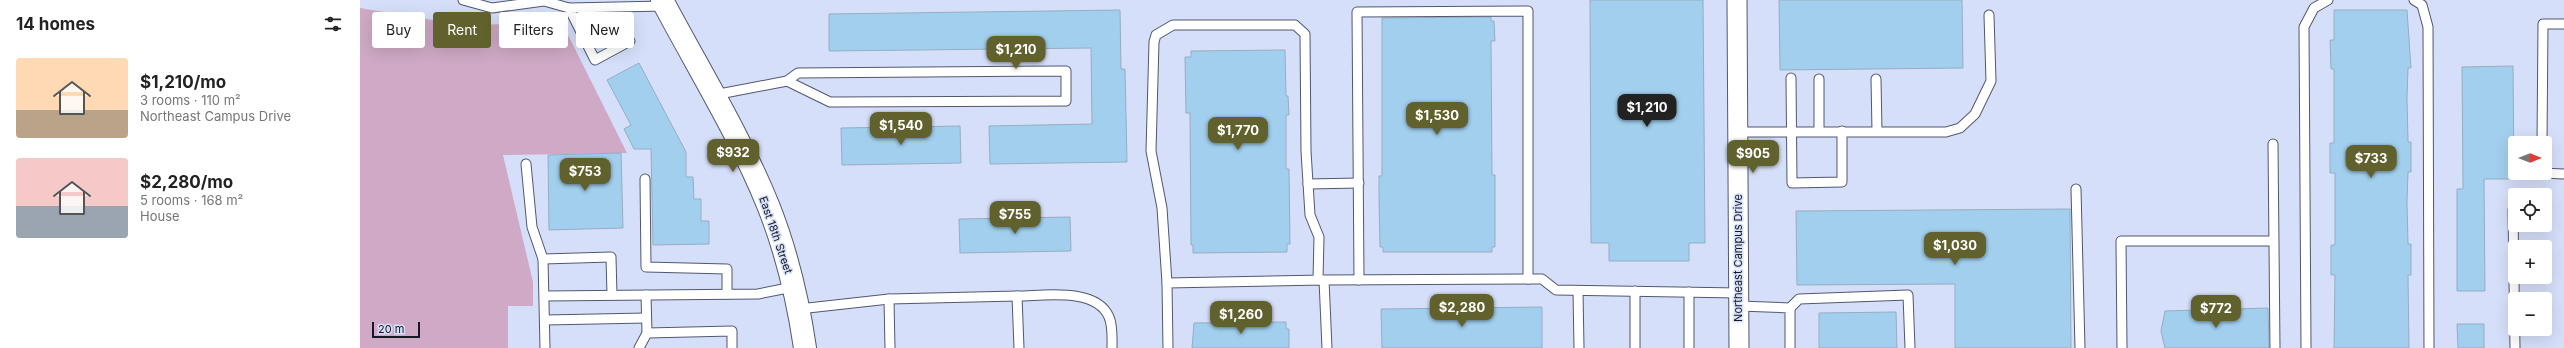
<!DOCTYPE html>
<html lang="en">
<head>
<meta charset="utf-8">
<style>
  :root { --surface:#fff; --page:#f6f6f6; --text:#222; --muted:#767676; --accent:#61612e }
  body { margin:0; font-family:Inter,sans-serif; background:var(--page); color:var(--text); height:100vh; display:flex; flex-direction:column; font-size:15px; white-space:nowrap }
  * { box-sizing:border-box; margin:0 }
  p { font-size:13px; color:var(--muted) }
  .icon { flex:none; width:22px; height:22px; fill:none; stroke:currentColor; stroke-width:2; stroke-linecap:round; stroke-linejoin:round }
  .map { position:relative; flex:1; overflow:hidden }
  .drawer { display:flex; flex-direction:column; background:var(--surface); width:360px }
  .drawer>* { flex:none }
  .hud { position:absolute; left:12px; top:12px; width:380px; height:36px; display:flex; gap:8px }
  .needle { width:26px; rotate:90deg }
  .tools { position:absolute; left:2148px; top:136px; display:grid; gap:8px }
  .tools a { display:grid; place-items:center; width:44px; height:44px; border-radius:4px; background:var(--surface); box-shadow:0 4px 16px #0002; font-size:20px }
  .scale { position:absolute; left:12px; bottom:10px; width:48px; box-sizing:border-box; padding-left:4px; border:2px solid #161922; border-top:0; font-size:11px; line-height:14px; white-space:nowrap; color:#161922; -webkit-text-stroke:3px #d6dff9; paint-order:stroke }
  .price { position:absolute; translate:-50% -34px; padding:0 9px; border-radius:8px; background:var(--accent); color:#fff; font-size:13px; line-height:26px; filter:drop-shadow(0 1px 2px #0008) }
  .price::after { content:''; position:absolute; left:50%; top:24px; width:12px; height:9px; margin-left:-6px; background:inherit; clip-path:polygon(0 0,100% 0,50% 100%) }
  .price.active { background:#222; color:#fff }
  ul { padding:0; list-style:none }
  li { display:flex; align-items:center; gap:12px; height:100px; padding:0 16px }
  li span { display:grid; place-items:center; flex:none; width:112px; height:80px; border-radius:4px; color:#555 }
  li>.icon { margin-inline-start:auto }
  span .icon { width:48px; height:48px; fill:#fffc; stroke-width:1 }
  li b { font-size:17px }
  h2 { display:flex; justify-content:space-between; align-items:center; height:48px; padding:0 16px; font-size:17px }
  .chip { padding:0 14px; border-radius:4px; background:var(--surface); box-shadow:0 4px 16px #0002; font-size:14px; line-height:36px }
  .chip.active { background:var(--accent); color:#fff }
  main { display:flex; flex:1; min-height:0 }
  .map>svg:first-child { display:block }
  .green { fill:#cfa9c5 }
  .building { fill:#a2cfee; stroke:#95aebf }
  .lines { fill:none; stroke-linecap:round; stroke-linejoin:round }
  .lane-casing { stroke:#51586e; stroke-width:11 }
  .street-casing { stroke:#51586e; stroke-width:21 }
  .secondary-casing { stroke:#51586e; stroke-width:24 }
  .lane { stroke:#fff; stroke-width:9 }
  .street { stroke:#fff; stroke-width:19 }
  .secondary { stroke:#fff; stroke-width:22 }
  .labels { text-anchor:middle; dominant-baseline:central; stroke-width:3; stroke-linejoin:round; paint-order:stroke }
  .street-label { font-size:11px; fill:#161922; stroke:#d6dff9 }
</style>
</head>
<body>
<main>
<section class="drawer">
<h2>14 homes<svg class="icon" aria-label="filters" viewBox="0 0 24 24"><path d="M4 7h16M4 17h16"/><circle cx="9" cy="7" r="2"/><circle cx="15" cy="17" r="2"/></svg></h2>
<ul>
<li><span style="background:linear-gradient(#ffd9b3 65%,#b9a48a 0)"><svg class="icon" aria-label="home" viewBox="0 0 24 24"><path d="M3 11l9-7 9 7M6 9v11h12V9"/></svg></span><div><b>$1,210/mo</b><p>3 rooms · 110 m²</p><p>Northeast Campus Drive</p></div></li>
<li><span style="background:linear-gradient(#f6c9c9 60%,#9aa5b1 0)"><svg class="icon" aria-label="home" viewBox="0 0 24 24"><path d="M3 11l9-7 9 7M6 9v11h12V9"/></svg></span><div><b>$2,280/mo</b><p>5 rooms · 168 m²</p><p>House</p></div></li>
</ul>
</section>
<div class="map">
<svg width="2204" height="348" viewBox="0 0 2204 348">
  <rect width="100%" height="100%" fill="#d6dff9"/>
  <path class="green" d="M0,8l103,17 99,-2 65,130 -124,2 30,127v24h-25v42h-148z"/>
  <g class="building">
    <path d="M1230,0h113l2,243h-16v18h-80v-18h-18z"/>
    <path d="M1419,0h183l1,68 -183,2z"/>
    <path d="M760,10l1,59h4l2,93 -137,2 -1,-38 103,-2 -1,-76 -262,3v-37z"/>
    <path d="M1974,10h73l4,58h-3l-1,30 1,44h3v30h-3l-1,30 1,42h3v31h-3l1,73h-75l1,-73h-4v-30h4v-72h-5v-30h4v-74h-3l-1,-29h4z"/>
    <path d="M1131,17v4h3l1,20h-4l1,134h3v72h-3v5h-109v-5h-3l-1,-50v-21h3v-158z"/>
    <path d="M925,50l1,46h2l1,19h-3v54h3l1,75h-3v8l-94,1v-8h-2l-1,-132h-4l-1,-56h6v-6z"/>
    <path d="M279,63l47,89v25h7l1,22h7v22h8v23l-56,1 -2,-96h-17l-10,-20 7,-4 -24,-45z"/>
    <path d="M2153,66l1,113h-30l1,112h-28v-102h6l-1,-122z"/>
    <path d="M600,126l1,37 -119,2 -1,-37z"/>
    <path d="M261,153l2,75 -74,2 -1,-75z"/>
    <path d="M1710,209l1,139h-116v-64l-158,1 -1,-74z"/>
    <path d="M710,217l1,34 -111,2 -1,-34z"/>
    <path d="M1182,307v41h-160l-1,-39z"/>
    <path d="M1908,308l1,40h-104l-4,-17 4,-20z"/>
    <path d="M1536,312l1,36h-78v-35z"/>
    <path d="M926,322v7h3v19h-97l2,-25z"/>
    <path d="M2097,324h27v24h-26z"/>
  </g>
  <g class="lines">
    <g class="lane-casing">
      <g id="lane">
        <path d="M103,0l29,8 52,-7 25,7"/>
        <path d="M2054,0l8,5 6,22 1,321"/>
        <path d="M270,41l-35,19 -26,-52 95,-2"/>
        <path d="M1431,78l1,105 50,-1v-51"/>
        <path d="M1459,79v52"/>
        <path d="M1516,79l1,52"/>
        <path d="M354,95l73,-14 43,21 236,-1v-30l-268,2 -11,8"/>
        <path d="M1377,132h209l14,-4 15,-14 16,-33 -2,-66"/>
        <path d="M2182,143l1,-119h21"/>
        <path d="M1913,144l2,204"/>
        <path d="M166,164l6,63 11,32 2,89"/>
        <path d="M2182,173l22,1"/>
        <path d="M285,179l1,88 81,2v25"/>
        <path d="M948,184l51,-1"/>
        <path d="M1716,189l4,159"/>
        <path d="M2153,210l2,138"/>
        <path d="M183,259l68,-2 1,38"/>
        <path d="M999,280l-2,-268 171,-1v268"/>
        <path d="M807,283l-5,-75 -11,-57 3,-109 2,-7 17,-10h122l10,9 1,117 4,64 9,22 -1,43"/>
        <path d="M1218,291l1,57"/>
        <path d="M1275,291v57"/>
        <path d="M1329,292v56"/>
        <path d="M286,295l1,38 85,-2v17"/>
        <path d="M185,296l213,-2 35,-7"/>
        <path d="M529,299l1,49"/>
        <path d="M1379,306l51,2v40"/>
        <path d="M1430,308l9,-9 109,-4 2,53"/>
        <path d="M439,309l90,-10 128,-3"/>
        <path d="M185,320l101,-2"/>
        <path d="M279,348l8,-15"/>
        <path d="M659,348l-2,-52c27,0 79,-9 92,21 4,9 3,22 3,31"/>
        <path d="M808,348l-1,-65 156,-3"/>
        <path d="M967,348l-3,-68 218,-1 14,11 182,3"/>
        <path d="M1762,348l-1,-107h152"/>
        <path d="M1946,348l-2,-321 10,-19 14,-8"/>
      </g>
    </g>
    <g class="street-casing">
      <path id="street" d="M1377,0l2,348"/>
    </g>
    <g class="secondary-casing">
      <path id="secondary" d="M302,0c36,68 77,134 106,205 18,45 30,95 37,143"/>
    </g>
    <use href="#lane" class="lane"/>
    <use href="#street" class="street"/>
    <use href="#secondary" class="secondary"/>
  </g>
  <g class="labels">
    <g class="street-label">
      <text transform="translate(416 235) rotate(71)">East 18th Street</text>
      <text transform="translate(1378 258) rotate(-90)">Northeast Campus Drive</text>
    </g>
  </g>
</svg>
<div class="tools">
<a><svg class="needle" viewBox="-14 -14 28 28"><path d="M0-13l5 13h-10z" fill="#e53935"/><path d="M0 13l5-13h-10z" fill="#767676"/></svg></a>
<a><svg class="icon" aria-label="locate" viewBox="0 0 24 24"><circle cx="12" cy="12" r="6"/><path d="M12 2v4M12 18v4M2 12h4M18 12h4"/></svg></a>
<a>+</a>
<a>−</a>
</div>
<div class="scale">20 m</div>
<b class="price" style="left:656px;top:70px">$1,210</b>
<b class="price active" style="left:1287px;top:128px">$1,210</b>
<b class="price" style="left:1077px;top:136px">$1,530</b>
<b class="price" style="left:541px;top:146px">$1,540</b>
<b class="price" style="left:878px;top:151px">$1,770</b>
<b class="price" style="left:373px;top:173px">$932</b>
<b class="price" style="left:1393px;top:174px">$905</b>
<b class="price" style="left:2011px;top:179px">$733</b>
<b class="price" style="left:225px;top:192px">$753</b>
<b class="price" style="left:655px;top:235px">$755</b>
<b class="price" style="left:1595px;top:266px">$1,030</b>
<b class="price" style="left:1102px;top:328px">$2,280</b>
<b class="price" style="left:1856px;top:329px">$772</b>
<b class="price" style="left:881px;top:335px">$1,260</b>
<div class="hud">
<a class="chip">Buy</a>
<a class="chip active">Rent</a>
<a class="chip">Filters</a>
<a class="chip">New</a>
</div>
</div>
</main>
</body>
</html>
